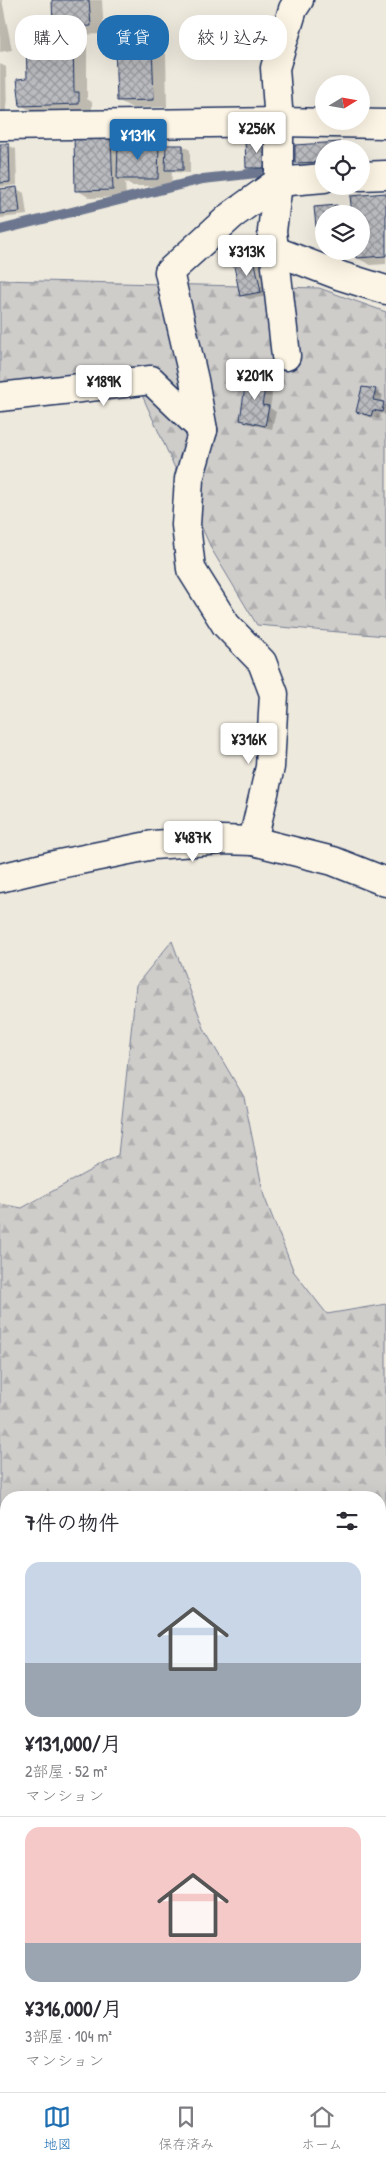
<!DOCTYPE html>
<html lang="ja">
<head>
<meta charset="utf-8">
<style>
  :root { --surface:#fff; --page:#f7f7f7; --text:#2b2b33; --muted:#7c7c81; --line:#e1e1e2; --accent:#1f6fb2 }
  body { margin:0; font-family:"Patrick Hand","Klee One",sans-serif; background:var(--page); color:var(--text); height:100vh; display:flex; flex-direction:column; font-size:19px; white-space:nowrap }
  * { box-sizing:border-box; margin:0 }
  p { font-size:16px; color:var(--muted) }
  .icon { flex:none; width:28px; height:28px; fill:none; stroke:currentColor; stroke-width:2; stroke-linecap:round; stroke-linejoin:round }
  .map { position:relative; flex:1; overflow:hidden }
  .details { position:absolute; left:0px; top:1491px; width:386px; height:601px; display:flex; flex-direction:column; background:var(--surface); border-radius:20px 20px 0 0; box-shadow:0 5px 20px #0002 }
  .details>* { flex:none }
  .guide { position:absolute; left:15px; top:15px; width:356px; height:45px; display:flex; gap:10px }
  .needle { width:32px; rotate:79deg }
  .controls { position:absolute; left:315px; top:75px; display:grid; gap:10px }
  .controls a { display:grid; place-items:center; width:55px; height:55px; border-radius:50%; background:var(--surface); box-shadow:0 5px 20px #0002; font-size:25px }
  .price { position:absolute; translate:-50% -42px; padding:0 11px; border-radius:5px; background:#fff; color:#222; font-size:16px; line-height:32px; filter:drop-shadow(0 1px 2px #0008) }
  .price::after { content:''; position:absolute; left:50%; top:30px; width:15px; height:11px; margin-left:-8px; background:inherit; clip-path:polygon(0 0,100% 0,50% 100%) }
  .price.on { background:var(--accent); color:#fff }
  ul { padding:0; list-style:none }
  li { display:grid; align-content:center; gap:10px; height:265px; padding:0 25px }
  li+li { border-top:1px solid var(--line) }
  li span { display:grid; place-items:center; height:155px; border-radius:15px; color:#555 }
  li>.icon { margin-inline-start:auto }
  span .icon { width:90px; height:90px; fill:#fffc; stroke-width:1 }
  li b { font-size:21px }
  h2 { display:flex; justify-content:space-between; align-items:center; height:60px; padding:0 25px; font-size:21px }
  .chip { padding:0 18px; border-radius:20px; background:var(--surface); box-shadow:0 5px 20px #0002; font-size:18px; line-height:45px }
  .chip.on { background:var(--accent); color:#fff }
  .tab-bar { display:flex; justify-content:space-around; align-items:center; height:70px; border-top:1px solid var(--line); background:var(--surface); font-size:14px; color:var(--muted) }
  .tab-bar a { display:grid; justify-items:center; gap:2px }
  .tab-bar .on { color:var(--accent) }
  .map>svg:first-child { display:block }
  .forest { fill:url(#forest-firs); stroke:#757e94 }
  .shadow { fill:#0003 }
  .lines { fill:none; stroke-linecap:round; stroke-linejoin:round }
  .stream { stroke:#6c778f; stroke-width:10 }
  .building { fill:url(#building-cross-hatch); stroke:#1b2f5e }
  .minor-casing { stroke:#1b2f5e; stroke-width:31 }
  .minor { stroke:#fcf5e5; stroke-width:28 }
</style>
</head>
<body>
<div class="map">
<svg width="386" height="2092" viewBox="0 0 386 2092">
  <defs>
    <pattern id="forest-firs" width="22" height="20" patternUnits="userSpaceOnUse" patternTransform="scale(1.25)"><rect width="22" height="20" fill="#cfcdca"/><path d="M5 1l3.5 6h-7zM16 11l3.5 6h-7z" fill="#b1b0b0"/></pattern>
    <pattern id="building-cross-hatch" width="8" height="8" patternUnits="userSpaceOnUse" patternTransform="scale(1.25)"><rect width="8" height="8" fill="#babbbe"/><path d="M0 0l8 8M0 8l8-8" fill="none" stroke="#96989e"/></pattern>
  </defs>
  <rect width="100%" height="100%" fill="#eee9dd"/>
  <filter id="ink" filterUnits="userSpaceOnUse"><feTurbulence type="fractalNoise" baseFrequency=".02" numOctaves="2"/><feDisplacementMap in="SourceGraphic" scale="10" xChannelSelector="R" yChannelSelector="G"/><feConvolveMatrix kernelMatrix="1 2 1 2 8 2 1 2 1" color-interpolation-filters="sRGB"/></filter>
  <g filter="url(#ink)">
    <g class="forest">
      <path d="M0,280l319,8 67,24v324l-129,-11 -45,-75 -70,-155 -142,-6z"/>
      <path d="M172,941l33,90 39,66 20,99 30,76 33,42 59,-10v788h-256l-8,-6h258v-588h-374v576l-6,4v-874l22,4 96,-53 18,-170z"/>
    </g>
    <g class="shadow">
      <path d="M0,0h2l10,50 -12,2z"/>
      <path d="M53,0h49l2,34 -33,1 16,9v55l5,3v9l-57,2 -14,-8 7,-26 42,-43 -16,-9z"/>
      <path d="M152,46l14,8 1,53 -35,1 -14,-8z"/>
      <path d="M0,64l6,3 1,52h-7z"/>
      <path d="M110,137l12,7h37l8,4v-2h16l7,4v23l-18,-1 -1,14h-39l-7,-4 1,15 -36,1 -13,-8z"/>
      <path d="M247,141l28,31h-20l-8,-5z"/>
      <path d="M340,144l7,5h-23v17h-20l-7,-4v-16z"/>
      <path d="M0,145h8l8,4 1,36 -17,2z"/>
      <path d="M17,189l7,4 3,22 -27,3v-27z"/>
      <path d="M386,194v70l-15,1 -14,-7 4,-7v-37z"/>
      <path d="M337,206l7,5 1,3h-21v25l-6,-3 -3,-28z"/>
      <path d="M254,259l8,4 6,33 -19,3 -8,-4z"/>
      <path d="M267,379l7,4 -4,25 6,4 -4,17 -23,-5 -8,-4z"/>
      <path d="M375,391l8,4 -2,8 5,2v10l-5,-2 -2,6 -14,-3 -7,-4z"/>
    </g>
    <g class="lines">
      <path class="stream" d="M0,230l203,-51 63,-7"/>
    </g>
    <g class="building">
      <path d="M52,0h37l2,26 -38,2z"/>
      <path d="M73,35l1,57h5v12l-59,2 -3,-27 10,-1 -1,-42z"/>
      <path d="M152,45l2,55 -37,1 -2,-55z"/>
      <path d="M74,136h37l2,54 -38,1z"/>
      <path d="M267,139l1,29h-22l-1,-28z"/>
      <path d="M118,142l41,1 -1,36h-41z"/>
      <path d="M340,142l1,7h-17v13l-29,1v-18z"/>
      <path d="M0,144h9l1,38 -10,1z"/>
      <path d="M166,145h17v25h-18z"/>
      <path d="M17,187l3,25 -20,2v-25z"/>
      <path d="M386,193v63l-30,2 -1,-7h6v-37h-9l-2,-18z"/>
      <path d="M337,205l1,9h-14v22h-7l-3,-29z"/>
      <path d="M254,258l7,34 -21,4 -7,-35z"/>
      <path d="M247,373l20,5 -5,27 7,1 -4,20 -25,-6z"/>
      <path d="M362,387l14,2 -3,11 11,2 -2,10 -9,-2 -2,6 -15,-4z"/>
    </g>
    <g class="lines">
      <g class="minor-casing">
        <g id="minor">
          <path d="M0,126l279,-4 107,2"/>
          <path d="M361,176l25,-1"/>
          <path d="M273,250l68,26 45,14"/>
          <path d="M286,356l-14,-125 7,-55v-54l-4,-54 18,-59 6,-9"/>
          <path d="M0,397l151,-17 52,50"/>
          <path d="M253,841l17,-74 4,-73 -12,-32 -36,-37 -35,-56 -5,-44 3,-46 14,-49 -9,-50 -25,-108 63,-57 46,-33 46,-4"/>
          <path d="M0,878l50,-12 103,-21 68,-5 32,1 80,20 53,21"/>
        </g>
      </g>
      <use href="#minor" class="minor"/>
    </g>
  </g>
</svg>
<div class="controls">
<a><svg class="needle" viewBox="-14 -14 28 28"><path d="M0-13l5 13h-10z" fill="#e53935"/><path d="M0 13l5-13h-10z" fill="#7c7c81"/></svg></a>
<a><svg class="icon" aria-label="locate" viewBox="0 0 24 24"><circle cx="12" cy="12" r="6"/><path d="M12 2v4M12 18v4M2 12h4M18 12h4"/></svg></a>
<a><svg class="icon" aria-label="layers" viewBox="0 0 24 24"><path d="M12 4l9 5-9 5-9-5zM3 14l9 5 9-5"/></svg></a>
</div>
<b class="price" style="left:257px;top:154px">¥256K</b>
<b class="price on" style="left:138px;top:161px">¥131K</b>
<b class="price" style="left:247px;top:277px">¥313K</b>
<b class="price" style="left:255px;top:401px">¥201K</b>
<b class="price" style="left:104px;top:407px">¥189K</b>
<b class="price" style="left:249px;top:765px">¥316K</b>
<b class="price" style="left:193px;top:863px">¥487K</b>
<div class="guide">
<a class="chip">購入</a>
<a class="chip on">賃貸</a>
<a class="chip">絞り込み</a>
</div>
<section class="details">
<h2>7件の物件<svg class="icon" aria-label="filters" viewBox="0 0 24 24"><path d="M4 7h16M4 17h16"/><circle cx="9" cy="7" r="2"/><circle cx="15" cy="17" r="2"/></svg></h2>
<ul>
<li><span style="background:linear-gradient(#c9d6e8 65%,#9aa5b1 0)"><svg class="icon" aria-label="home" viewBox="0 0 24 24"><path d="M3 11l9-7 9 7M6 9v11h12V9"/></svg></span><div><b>¥131,000/月</b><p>2部屋 · 52 m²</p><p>マンション</p></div></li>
<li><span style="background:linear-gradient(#f6c9c9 75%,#9aa5b1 0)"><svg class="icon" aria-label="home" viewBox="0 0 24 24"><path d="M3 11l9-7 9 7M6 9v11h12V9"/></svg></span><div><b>¥316,000/月</b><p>3部屋 · 104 m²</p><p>マンション</p></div></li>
</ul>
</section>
</div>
<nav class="tab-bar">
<a class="on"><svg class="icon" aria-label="map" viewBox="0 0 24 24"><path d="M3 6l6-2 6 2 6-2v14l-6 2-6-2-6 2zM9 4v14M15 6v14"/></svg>地図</a>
<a><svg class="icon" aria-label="saved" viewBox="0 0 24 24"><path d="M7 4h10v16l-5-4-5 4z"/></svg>保存済み</a>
<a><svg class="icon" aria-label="home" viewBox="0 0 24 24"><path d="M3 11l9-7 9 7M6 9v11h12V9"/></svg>ホーム</a>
</nav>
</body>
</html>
